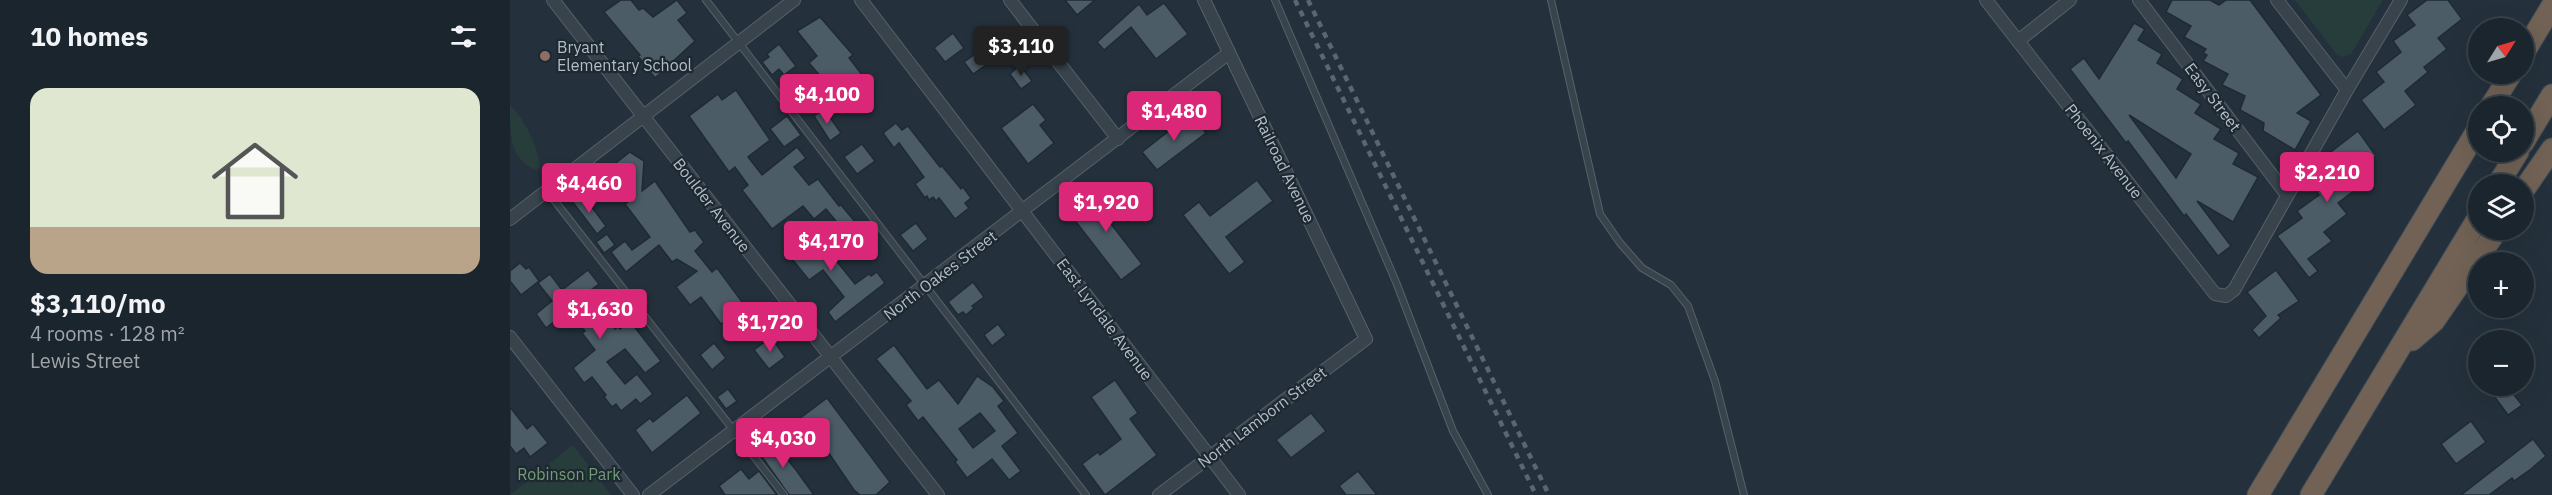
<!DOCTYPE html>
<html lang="en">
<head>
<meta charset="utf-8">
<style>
  :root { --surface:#1b252d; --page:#242d35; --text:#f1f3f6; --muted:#a0a5aa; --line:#394249; --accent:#db2777 }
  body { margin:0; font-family:"IBM Plex Sans",sans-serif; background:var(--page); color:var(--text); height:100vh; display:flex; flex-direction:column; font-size:22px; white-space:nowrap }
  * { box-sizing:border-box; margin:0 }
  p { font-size:20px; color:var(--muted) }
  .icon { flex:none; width:33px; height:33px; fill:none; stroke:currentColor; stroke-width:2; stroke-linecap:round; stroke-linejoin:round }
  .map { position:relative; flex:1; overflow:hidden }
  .drawer { display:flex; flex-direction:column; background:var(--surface); width:510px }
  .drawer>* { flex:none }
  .needle { width:39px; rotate:53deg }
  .buttons { position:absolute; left:1958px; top:18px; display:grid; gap:12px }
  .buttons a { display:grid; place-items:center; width:66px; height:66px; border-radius:50%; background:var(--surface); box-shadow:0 6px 24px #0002,0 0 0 2px var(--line); font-size:30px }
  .price { position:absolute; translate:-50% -51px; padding:0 14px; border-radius:6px; background:var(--accent); color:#fff; font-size:20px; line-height:39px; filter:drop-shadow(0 2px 3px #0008) }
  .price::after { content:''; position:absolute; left:50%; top:36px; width:18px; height:14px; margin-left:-9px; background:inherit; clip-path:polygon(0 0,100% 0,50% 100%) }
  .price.current { background:#222; color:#fff }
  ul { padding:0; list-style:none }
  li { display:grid; align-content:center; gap:12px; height:318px; padding:0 30px }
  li+li { border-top:2px solid var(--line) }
  li span { display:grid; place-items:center; height:186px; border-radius:18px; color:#555 }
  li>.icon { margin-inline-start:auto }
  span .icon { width:108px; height:108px; fill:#fffc; stroke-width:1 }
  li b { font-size:26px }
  h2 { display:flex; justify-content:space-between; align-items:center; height:72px; padding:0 30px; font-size:26px }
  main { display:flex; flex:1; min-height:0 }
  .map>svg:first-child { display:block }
  .green { fill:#263d3c }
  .building { fill:#4c5c67; stroke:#1f2a33; stroke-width:1.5; fill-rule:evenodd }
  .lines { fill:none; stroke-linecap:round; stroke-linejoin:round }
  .service-casing { stroke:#56616a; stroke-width:8 }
  .minor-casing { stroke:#56616a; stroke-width:14 }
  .motorway-casing { stroke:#434e57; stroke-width:23 }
  .service { stroke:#38434c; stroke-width:6 }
  .minor { stroke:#38434c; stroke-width:12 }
  .motorway { stroke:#716255; stroke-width:21 }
  .rail { stroke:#5a6773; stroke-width:4.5; stroke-dasharray:6 6; stroke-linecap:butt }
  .education-dot { fill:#8d6e63; stroke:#1d2831; stroke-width:2 }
  .labels { text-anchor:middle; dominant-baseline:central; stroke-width:4.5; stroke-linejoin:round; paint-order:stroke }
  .poi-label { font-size:16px; fill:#b3bec7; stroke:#1d2831; text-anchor:start }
  .street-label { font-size:16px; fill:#b3bec7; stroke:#1d2831 }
  .park-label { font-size:16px; fill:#729c76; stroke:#1d2831 }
</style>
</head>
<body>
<main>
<section class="drawer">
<h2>10 homes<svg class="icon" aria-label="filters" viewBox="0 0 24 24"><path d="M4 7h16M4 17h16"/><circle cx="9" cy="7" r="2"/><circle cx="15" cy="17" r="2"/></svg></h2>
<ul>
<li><span style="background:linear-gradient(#dfe7d0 75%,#b9a48a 0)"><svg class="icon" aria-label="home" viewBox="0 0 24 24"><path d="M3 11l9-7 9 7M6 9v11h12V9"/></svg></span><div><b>$3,110/mo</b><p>4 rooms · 128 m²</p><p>Lewis Street</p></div></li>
</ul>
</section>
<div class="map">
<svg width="2042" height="495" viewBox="0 0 2042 495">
  <rect width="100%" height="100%" fill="#24313c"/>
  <g class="green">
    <path d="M1785,0h88l-32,54 -8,3 -6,-2z"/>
    <path d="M0,105c16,17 27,39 30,62l-4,3c-26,-11 -26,-33 -26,-65z"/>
    <path d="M63,445l38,50h-101z"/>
  </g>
  <g class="building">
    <path d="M111,0h10l8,10 4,-2 10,9 24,-17 10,13 -9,7 17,21 -40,37 -17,-22 2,-1 -36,-43z"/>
    <path d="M555,0h30l-18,15z"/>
    <path d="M1662,0h38l9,5 7,-5h24l71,95 -24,18 14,8 -16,29 -32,-19 1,-8 -24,-13 5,-14 -23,-11 6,-11 -25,-13 4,-6 -4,-2 3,-4 -22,-12 7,-11 -25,-14z"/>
    <path d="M1917,0h21l14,19 -24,19 9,11 -23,18 4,5 -23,19 11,14 -32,25 -23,-30 23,-18 -8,-10 25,-20 -8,-11 22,-16 -8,-10z"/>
    <path d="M654,3l24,31 -32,25 -25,-32 -27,23 -7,-8 42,-38 8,11z"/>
    <path d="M310,17l33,38 -4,3 17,22 -1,3 -10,8 -2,-1 -5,4 -4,-5 -27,20 -9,-11 19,-14 -18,-21 8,-7 -20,-25z"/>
    <path d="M1624,23l11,6 -7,11 24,14 -5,9 26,16 -6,10 24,15 -6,9 26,16 -7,10 25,14 -6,11 25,13 -25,45 -36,-21 34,45 -13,10 -32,-42 -2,2 -56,-75 -2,2 -56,-74 14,-11 15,21zM1619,115l62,39 -15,24z"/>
    <path d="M443,33l11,15 -19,14 -11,-14z"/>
    <path d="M269,44l17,22 -12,9 -5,-6 -7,6 -10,-13 7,-5 -2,-3z"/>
    <path d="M467,53l9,12 -13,9 -9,-12z"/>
    <path d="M510,65l12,16 -11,8 -11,-15z"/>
    <path d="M226,90l34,50 -22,17 14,18 35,-28 9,11 -12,9 15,18 9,-6 21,27 2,-1 26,31 -12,8 -29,-35 -12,10 -11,-13 -31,23 -30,-39 6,-5 -13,-18 -6,5 -40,-56 29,-22 4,6z"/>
    <path d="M523,104l13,16 -6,5 14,18 -26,21 -27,-36z"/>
    <path d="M314,109l17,24 -11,8 -16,-25z"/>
    <path d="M682,113l14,20 -49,37 -15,-18z"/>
    <path d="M277,116l14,19 -17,12 -14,-18z"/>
    <path d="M386,123l6,7 6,-4 32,41 2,-1 19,23 2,-2 8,11 -6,5 4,5 -14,11 -16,-21 -3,3 -3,-4 -4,3 -2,-4 -2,2 -10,-14 9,-7 -25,-34 -5,5 -11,-15z"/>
    <path d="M1848,131l18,25 -22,16 9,12 -25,19 9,11 -23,18 8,9 -24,18 10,12 -9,7 -32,-42 25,-18 -5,-7 22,-16 -6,-9 24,-18 -10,-13z"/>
    <path d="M352,144l13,17 -18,13 -13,-17z"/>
    <path d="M120,152l14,9 -2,30 13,-10 35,51 5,-2 9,12 -9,9 17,21 5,-4 28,38 -24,18 -20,-27 -11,8 -14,-18 21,-16 -20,-12 -5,3 -13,-17 -33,27 -15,-20 14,-11 7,9 18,-13 -25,-33 4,-3 -17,-22 2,-2 -6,-8z"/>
    <path d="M747,180l16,21 -47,36 19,25 -16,12 -46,-59 16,-13 11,14z"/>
    <path d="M592,183l14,17 -15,11 41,53 -21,16 -48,-62 19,-14 -7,-9z"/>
    <path d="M72,194l24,32 -9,8 -25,-33z"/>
    <path d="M406,223l12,16 -15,12 -13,-16z"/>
    <path d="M300,228l45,56 14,-10 2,2 6,-4 8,11 -50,39 -7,-10 16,-15 -21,-27 -14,10 -26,-32z"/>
    <path d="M97,234l8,11 -11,8 -8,-11z"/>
    <path d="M10,263l6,6 3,-2 10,14 -18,14 -11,-14v-10z"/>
    <path d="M78,270l11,14 -12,9 28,36 3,-2 2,2 10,-8 31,40 -16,12 -20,-24 -18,13 18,22 12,-10 16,20 -13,10 -4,-5 -15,12 -5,-7 -4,3 -8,-10 2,-2 -14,-18 -8,6 -11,-15 22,-18 -13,-17 3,-2 -16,-21 -23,18 -10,-14 16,-13 -14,-18 12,-9 12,16z"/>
    <path d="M1766,270l23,31 -21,14 3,3 -22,20 -7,-8 14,-14 -19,-24z"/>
    <path d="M463,282l11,15 -12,9 2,2 -8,7 -3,-3 -5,3 -10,-13z"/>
    <path d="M488,324l8,11 -14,11 -8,-11z"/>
    <path d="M261,337l14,20 -16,12 -15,-19z"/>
    <path d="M204,343l12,15 -14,12 -12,-15z"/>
    <path d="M384,345l33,44 12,-9 19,24 19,-28 16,11 11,14 -6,5 20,27 -16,13 19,25 -12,9 -17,-21 -25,19 -12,-16 2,-2 -34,-43 -5,4 -12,-16 5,-4 -35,-42zM470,413l15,18 -22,17 -14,-19z"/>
    <path d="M605,380l23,33 -8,6 27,36 -52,40 -23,-31 16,-12 2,3 21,-16 -30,-42z"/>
    <path d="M1997,386l15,19 -14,10 -14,-19z"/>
    <path d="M218,389l9,12 -11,8 -9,-12z"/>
    <path d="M177,395l14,18 -49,40 -17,-23 15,-12 3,4z"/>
    <path d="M317,398l63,84 -14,13h-16l-6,-5 -30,-44 -2,1 -13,-17 -5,4 -9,-12z"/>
    <path d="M0,407l17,22 6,-5 15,19 -18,14 -6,-9 -8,6 -6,-8z"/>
    <path d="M801,413l15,18 -35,27 -15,-18z"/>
    <path d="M1961,421l15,21 -30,22 -15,-20z"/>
    <path d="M259,437l27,33 18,25h-25l-34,-48z"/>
    <path d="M2023,439l13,17 -15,13 -17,12 -2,-3 -23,17h-28z"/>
    <path d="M231,469l8,10 10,-8 18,24h-52l-6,-9z"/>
    <path d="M848,471l19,24h-31l-7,-9z"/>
  </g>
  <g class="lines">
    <g class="service-casing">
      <g id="service">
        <path d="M196,0l380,495"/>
        <path d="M765,0l121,282 57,149 35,64"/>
        <path d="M1041,0l49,214 20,29 22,25 29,17 17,21 27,75 29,114"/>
        <path d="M37,191l237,304"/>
      </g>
    </g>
    <g class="minor-casing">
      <g id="minor">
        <path d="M43,0l385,495"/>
        <path d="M351,0l378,495"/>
        <path d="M500,0l108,139"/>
        <path d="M1476,0l229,294 11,2 8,-6 113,-200 54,-90"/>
        <path d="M1629,0l148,195"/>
        <path d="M1767,0l70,90"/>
        <path d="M1508,41l52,-41"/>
        <path d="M0,219l284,-219"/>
        <path d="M0,337l123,158"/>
        <path d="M139,495l580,-442"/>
        <path d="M649,495l207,-156 -162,-339"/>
      </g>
    </g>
    <g class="motorway-casing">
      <g id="motorway">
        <path d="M2013,54l29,-48"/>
        <path d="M1981,106l20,-32"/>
        <path d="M2013,143l29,-48"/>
        <path d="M1988,184l20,-32"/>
        <path d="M2013,191l29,-42"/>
        <path d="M1902,340l22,-19 63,-91"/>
        <path d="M1748,495l220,-366"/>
        <path d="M1801,495l167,-277"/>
      </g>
    </g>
    <use href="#service" class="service"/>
    <use href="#minor" class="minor"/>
    <use href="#motorway" class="motorway"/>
    <g class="rail">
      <path d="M785,0l241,495"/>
      <path d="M798,0l241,495"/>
    </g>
  </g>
  <circle class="education-dot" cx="35" cy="56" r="6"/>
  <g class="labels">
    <g class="poi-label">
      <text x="47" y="47">Bryant<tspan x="47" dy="18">Elementary School</tspan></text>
    </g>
    <g class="street-label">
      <text transform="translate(1703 97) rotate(53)">Easy Street</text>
      <text transform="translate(1594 151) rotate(52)">Phoenix Avenue</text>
      <text transform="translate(775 169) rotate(64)">Railroad Avenue</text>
      <text transform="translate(202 205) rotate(52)">Boulder Avenue</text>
      <text transform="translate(430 275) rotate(-37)">North Oakes Street</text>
      <text transform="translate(595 319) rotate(53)">East Lyndale Avenue</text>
      <text transform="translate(752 417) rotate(-37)">North Lamborn Street</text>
    </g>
    <g class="park-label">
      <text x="59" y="474">Robinson Park</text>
    </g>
  </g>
</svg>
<div class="buttons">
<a><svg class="needle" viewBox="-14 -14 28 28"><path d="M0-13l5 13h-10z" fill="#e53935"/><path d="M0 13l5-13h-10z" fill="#a0a5aa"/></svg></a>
<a><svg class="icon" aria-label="locate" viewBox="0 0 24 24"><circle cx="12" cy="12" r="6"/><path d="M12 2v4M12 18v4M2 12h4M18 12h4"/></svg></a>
<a><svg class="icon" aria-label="layers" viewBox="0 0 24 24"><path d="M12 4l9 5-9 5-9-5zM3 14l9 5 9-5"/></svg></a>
<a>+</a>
<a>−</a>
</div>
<b class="price current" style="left:511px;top:77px">$3,110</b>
<b class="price" style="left:317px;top:125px">$4,100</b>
<b class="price" style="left:664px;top:142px">$1,480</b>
<b class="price" style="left:1817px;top:203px">$2,210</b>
<b class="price" style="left:79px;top:214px">$4,460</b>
<b class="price" style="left:596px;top:233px">$1,920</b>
<b class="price" style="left:321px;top:272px">$4,170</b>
<b class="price" style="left:90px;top:340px">$1,630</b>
<b class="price" style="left:260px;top:353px">$1,720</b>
<b class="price" style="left:273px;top:469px">$4,030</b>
</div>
</main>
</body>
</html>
